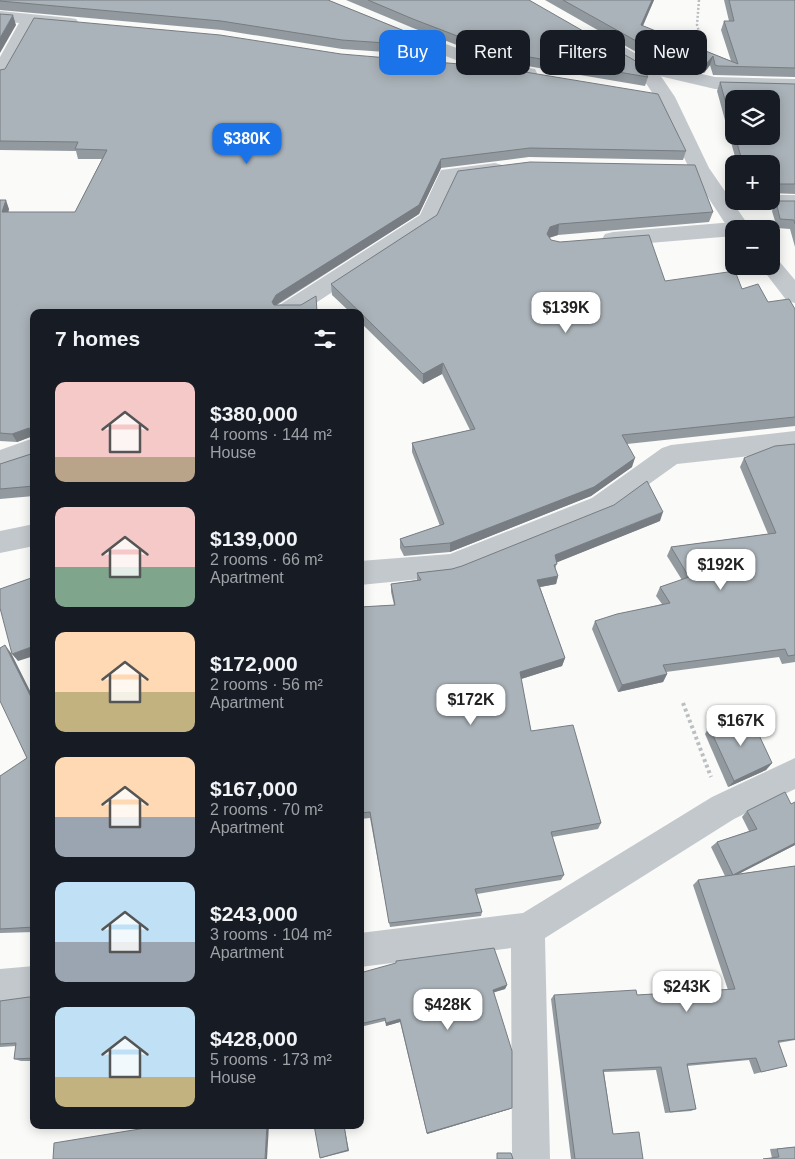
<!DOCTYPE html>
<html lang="en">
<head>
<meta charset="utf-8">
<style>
  :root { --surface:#171b24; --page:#242831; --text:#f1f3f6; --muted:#9ea1a6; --accent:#1a73e8 }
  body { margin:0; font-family:Arial,sans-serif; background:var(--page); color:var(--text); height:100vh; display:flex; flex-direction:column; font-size:19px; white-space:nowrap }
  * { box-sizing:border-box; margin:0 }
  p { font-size:16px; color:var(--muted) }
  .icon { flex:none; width:28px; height:28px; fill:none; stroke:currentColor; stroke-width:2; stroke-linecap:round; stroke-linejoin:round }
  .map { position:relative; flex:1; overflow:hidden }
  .details { position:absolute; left:30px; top:309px; width:334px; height:820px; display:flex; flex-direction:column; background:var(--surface); border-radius:10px; box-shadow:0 2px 12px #0003 }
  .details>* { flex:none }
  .hud { position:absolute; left:379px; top:30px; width:341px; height:45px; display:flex; gap:10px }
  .buttons { position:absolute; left:725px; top:90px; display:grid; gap:10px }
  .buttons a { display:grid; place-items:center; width:55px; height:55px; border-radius:10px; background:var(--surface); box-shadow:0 2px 12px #0003; font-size:25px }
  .price { position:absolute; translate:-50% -42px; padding:0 11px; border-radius:10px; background:#fff; color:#222; font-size:16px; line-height:32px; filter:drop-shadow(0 1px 2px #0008) }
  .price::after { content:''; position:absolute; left:50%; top:30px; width:15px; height:11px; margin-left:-8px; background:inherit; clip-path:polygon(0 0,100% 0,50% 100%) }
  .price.on { background:var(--accent); color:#fff }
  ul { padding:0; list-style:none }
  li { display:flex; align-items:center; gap:15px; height:125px; padding:0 25px }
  li span { display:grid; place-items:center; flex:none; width:140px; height:100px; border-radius:10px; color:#555 }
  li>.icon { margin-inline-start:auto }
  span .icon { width:60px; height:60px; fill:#fffc; stroke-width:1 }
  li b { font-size:21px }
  h2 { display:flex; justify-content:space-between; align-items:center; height:60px; padding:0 25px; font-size:21px }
  .tag { padding:0 18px; border-radius:10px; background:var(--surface); box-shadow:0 2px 12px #0003; font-size:18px; line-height:45px }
  .tag.on { background:var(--accent); color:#fff }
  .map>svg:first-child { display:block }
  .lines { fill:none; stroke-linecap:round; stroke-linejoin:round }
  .path-far1 { stroke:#bbbfc2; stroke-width:2.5; stroke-dasharray:2 2; stroke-linecap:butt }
  .path { stroke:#bbbfc2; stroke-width:4; stroke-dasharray:3 3; stroke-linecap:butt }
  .minor { fill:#c3c8cc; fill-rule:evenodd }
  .tertiary { fill:#c3c8cc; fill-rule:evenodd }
  .wall { fill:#929a9f; fill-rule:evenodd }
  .shaded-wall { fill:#777d82 }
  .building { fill:#aab3b9; stroke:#777d82 }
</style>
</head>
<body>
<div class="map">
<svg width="795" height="1159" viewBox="0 0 795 1159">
  <rect width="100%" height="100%" fill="#fafaf8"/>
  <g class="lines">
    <path class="path-far1" d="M699,0l-2,25 9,29"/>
    <path class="path" d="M683,703l28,74"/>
    <g class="minor">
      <path d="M0,11l70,7 6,1 3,4 -3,4 -6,1 -34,-3 -27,48 -2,4 -7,2v-22l19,-34 -19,-2z"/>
      <path d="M410,31l88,32 37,6 2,4 -2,4 -7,2 -41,-7 -83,-32 -3,-4 3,-4z"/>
      <path d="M645,61l70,16 80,2v12l-80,-2 -77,-18 -2,-4 2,-4z"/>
      <path d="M495,163l7,2 3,4 -3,4 -46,7 -20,44 -134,88h-27l3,-6 142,-91 21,-45z"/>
      <path d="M721,194h13v7h37v-6h24v14l-74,-1 -7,-2 -3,-5 3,-5z"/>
      <path d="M734,222l8,2 3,5h-11v7l-121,10 -8,-2 -3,-5 3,-5 8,-2z"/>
      <path d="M795,431v20l-118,13 -67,48 -149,61 -10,3 -91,9v-24l90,-7 142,-56 70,-50 9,-3z"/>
      <path d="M34,438v20l-34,12v-20z"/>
      <path d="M34,524v22l-34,7v-22z"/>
      <path d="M795,758v31l-61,30 -189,119 5,221h-38l-1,-211 -151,19v-34l163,-20 189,-116z"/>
      <path d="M34,966v34l-34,3v-34z"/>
    </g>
    <g class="tertiary">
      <path d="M606,39l6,1 40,23 23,34 34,71 42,61h-17l-2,5 -43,-66 -34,-71 -17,-26 -38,-23 -3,-4 3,-4z"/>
      <path d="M771,259l8,2 16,19v23l-8,-2 -27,-35h11z"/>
    </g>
  </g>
  <g class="wall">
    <path d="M0,0h328l116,47v9l-102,-7 -120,-19 -222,-20z"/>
    <path d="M346,0h183l119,77 -3,9 -147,-25 -85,-33z"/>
    <path d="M545,0h109l-11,26 88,35 -10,-31 3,-9h5l-5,-21h71v77l-80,-2h-2l-3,-10 -6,8 -52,-12z"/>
    <path d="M0,70l686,81 -3,9 -154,-3 -88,11 -22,46 -142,91 40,7h-283v126l-1,-2 -16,6 -17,-1v-241l9,9 -1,3h67l27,-53h-24l-2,-8 -76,-1z"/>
    <path d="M720,82l75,2v110l-24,-1v-29h-34l-20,-73zM734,99l37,37h-37z"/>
    <path d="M776,201h19v46l-5,-18 -13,-1 -5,-17z"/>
    <path d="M713,212l-4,10 -151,13 -9,3 2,2 114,41 77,8 26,13 27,7v117l-168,18 5,23 -41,29 -141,56 -46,4 -4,-8v-9l40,-13 -28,-74v-9l58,-13 -28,-56 -19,10 -63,-62v-10h-10l-18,-17 -1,-11 106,-69z"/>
    <path d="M795,444v218l-13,2 -3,-7 -113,15 1,2 -4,8 -45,10 -26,-63 3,-8 67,-17 -6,-8 4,-9 22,-7 -15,-24 4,-9 97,-13 -28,-67 4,-9z"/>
    <path d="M34,453v43l-34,3v-35z"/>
    <path d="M660,521l-103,41 -2,8 3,6 -2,8 -16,3 25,71 -3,8 -41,13 10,52 70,92 -3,6 -46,8 12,38 -3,5 -84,14 5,18 -1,4 -91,11 -20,-109 -10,1v-212l34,-2 -3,-13v-8l26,-4v-7l35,-4z"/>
    <path d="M11,653l23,46v233l-34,1v-157l27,-18z"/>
    <path d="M709,727l63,36 -6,7 -38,17 -23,-53z"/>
    <path d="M795,802v43l-57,29 57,-8v174l-17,3 9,23 -33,8 -5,-14 -62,6 9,43 -5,2 -26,2 -9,-43 -52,2 9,62 30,25h-72l-20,-160 3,-4h83l91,-5 -35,-105 5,-5 27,-4 -14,-29 6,-5 32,-11 -7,-14 5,-6 44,-7z"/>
    <path d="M360,973l147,12 -2,4 -11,3 18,116 -2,1 -83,25 -27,-112 -14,4 -1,-5 -25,6z"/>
    <path d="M34,997v64h-13l-7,-2 2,-13 -16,1v-46z"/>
    <path d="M795,1147v12l-23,-1 -2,-9z"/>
  </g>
  <g class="shaded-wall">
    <path d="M652,0h2l-15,34 2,-9z"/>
    <path d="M13,15l3,10 -16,28v-15z"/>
    <path d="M713,56l-3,9 -6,8 3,-10z"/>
    <path d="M441,159v9l-22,46 -142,90 -4,7 -1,-9 4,-7z"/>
    <path d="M6,200l3,9 -3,13 -4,-10z"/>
    <path d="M559,224l-1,11 -10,3 -1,-4 3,-7z"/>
    <path d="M443,363l-1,11 -19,10v-10z"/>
    <path d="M29,428l4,8 -16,6 -5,-8z"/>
    <path d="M635,458l-3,9 -41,29 -141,56v-9z"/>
    <path d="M663,512l-3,9 -107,43 2,-9z"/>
    <path d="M558,576l-2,8 -21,4 2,-8z"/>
    <path d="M5,645l6,8 23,46v4z"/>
    <path d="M34,646v10l-16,5 -6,-7z"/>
    <path d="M565,658l-3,8 -44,14 2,-8z"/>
    <path d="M667,674l-4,8 -45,10 4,-7z"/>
    <path d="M772,763l-6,7 -38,17 6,-6z"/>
    <path d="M795,843v2l-68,35 6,-5z"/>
    <path d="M507,985l-2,4 -13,4 1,-3z"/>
    <path d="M400,1019v3l-14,4v-3z"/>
    <path d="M512,1108l-2,1 -83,25v-1z"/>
    <path d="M267,1125h2l-2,34h-2z"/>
    <path d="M344,1125l5,26 -28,7h-1z"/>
  </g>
  <g class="building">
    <path d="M0,0h328l116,47 -102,-7 -121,-19 -221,-20z"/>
    <path d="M368,0h161l110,63 9,14 -149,-25 -86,-33z"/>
    <path d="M563,0h89l-11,25 97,39 -14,-43h10l-5,-21h66v68l-77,-2 -3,-1 -2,-9 -6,7 -53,-12z"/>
    <path d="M0,14l13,1 -13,23z"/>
    <path d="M34,18l186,17 121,19 154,13 163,27 28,57 -156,-3 -89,11 -22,46 -143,90 -4,7 2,3h27l15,-9 1,16h-283v123l-2,-1v-4l-3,-2 -17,6 -12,-1v-233h6l-4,12h73l32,-62 -32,-1 3,-7 -78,-1v-71l5,-1z"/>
    <path d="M720,82l75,2v100h-21l-1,5 -2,-6v-19h-28l-8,-28h36v-37h-37v33z"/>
    <path d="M530,162l165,3 18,47 -154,12 -9,3 -3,7 4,6 9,2 89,-7 16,46 70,-10 7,18 16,-5 10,18 21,-3 6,10v108l-173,18 13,23 -41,29 -144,56 -46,4 -4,-8 44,-15 -32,-81 63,-14 -32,-66 -20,11 -92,-90 106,-69 21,-44z"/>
    <path d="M776,201h19v23l-1,-4 -14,-1z"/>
    <path d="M795,444v211l-7,1 -3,-7 -122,16 4,9 -45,11 -27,-64 22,-7 53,-11 -10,-16 29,-10 -18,-30 105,-14 -32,-75 31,-12z"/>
    <path d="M34,453v33l-34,3v-25z"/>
    <path d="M647,481l16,31 -108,43 2,9 -3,1 4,11 -21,4 28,78 -45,14 11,59 42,-6 28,98 -50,9 13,43 -89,14 7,23 -93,11 -19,-111 -10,1v-206l35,-2 -4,-21 30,-4 -4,-7 35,-4 10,-3 152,-61z"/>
    <path d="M34,577v69l-22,8 -12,-46v-19z"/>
    <path d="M5,645l29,58v224l-34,2v-153l27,-18 -27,-57v-53z"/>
    <path d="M751,718l21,45 -38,18 -25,-54z"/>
    <path d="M785,792l6,12 4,-2v41l-62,32 -16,-33 40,-13 -10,-18z"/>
    <path d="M795,866v173l-17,2 9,25 -26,6 -5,-14 -69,6 9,45 -26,3 -9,-45 -58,3 10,64 26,-2 4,27h-68l-21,-164 82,-5 1,5 98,-6 -37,-109z"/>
    <path d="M494,948l13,37 -14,5 19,61v57l-85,25 -27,-114 -14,4 -1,-5 -25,6v-51l36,-10v-2z"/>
    <path d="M29,997h5v61l-20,1 2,-16 -16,1v-43z"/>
    <path d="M164,1125h103l-2,34h-212l1,-16z"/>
    <path d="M314,1125h30l4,25 -28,8z"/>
    <path d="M795,1147v12h-32l16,-2 -2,-8z"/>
    <path d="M497,1153h14l2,6h-16z"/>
  </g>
</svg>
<div class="buttons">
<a><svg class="icon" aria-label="layers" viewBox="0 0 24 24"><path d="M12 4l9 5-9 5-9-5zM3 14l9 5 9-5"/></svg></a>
<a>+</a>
<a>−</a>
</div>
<b class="price on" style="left:247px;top:165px">$380K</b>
<b class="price" style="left:566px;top:334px">$139K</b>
<b class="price" style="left:721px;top:591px">$192K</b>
<b class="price" style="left:471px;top:726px">$172K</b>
<b class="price" style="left:741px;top:747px">$167K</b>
<b class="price" style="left:687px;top:1013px">$243K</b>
<b class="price" style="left:448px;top:1031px">$428K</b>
<div class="hud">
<a class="tag on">Buy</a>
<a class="tag">Rent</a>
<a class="tag">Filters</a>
<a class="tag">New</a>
</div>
<section class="details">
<h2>7 homes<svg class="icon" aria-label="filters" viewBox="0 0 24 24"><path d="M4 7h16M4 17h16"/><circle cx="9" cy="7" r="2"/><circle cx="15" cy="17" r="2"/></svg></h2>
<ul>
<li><span style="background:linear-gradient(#f6c9c9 75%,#b9a48a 0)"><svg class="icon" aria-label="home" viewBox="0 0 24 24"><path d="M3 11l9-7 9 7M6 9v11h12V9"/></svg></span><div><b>$380,000</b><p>4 rooms · 144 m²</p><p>House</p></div></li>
<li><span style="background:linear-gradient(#f6c9c9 60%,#7fa58c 0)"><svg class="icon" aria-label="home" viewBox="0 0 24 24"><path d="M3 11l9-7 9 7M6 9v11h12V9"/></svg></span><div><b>$139,000</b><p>2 rooms · 66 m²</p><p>Apartment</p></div></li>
<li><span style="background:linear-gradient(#ffd9b3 60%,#c2b280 0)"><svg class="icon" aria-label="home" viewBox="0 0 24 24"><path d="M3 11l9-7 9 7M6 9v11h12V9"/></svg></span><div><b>$172,000</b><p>2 rooms · 56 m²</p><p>Apartment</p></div></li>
<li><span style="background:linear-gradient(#ffd9b3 60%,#9aa5b1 0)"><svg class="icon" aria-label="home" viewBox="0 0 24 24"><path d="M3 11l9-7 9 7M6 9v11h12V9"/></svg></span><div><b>$167,000</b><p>2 rooms · 70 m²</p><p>Apartment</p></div></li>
<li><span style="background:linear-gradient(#bfe0f5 60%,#9aa5b1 0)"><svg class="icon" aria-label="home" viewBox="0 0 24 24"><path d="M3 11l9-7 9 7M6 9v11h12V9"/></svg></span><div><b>$243,000</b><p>3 rooms · 104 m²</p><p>Apartment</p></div></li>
<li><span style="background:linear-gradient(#bfe0f5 70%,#c2b280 0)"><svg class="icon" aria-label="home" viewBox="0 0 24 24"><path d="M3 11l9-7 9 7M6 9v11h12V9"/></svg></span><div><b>$428,000</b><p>5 rooms · 173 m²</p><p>House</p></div></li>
</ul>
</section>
</div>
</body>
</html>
